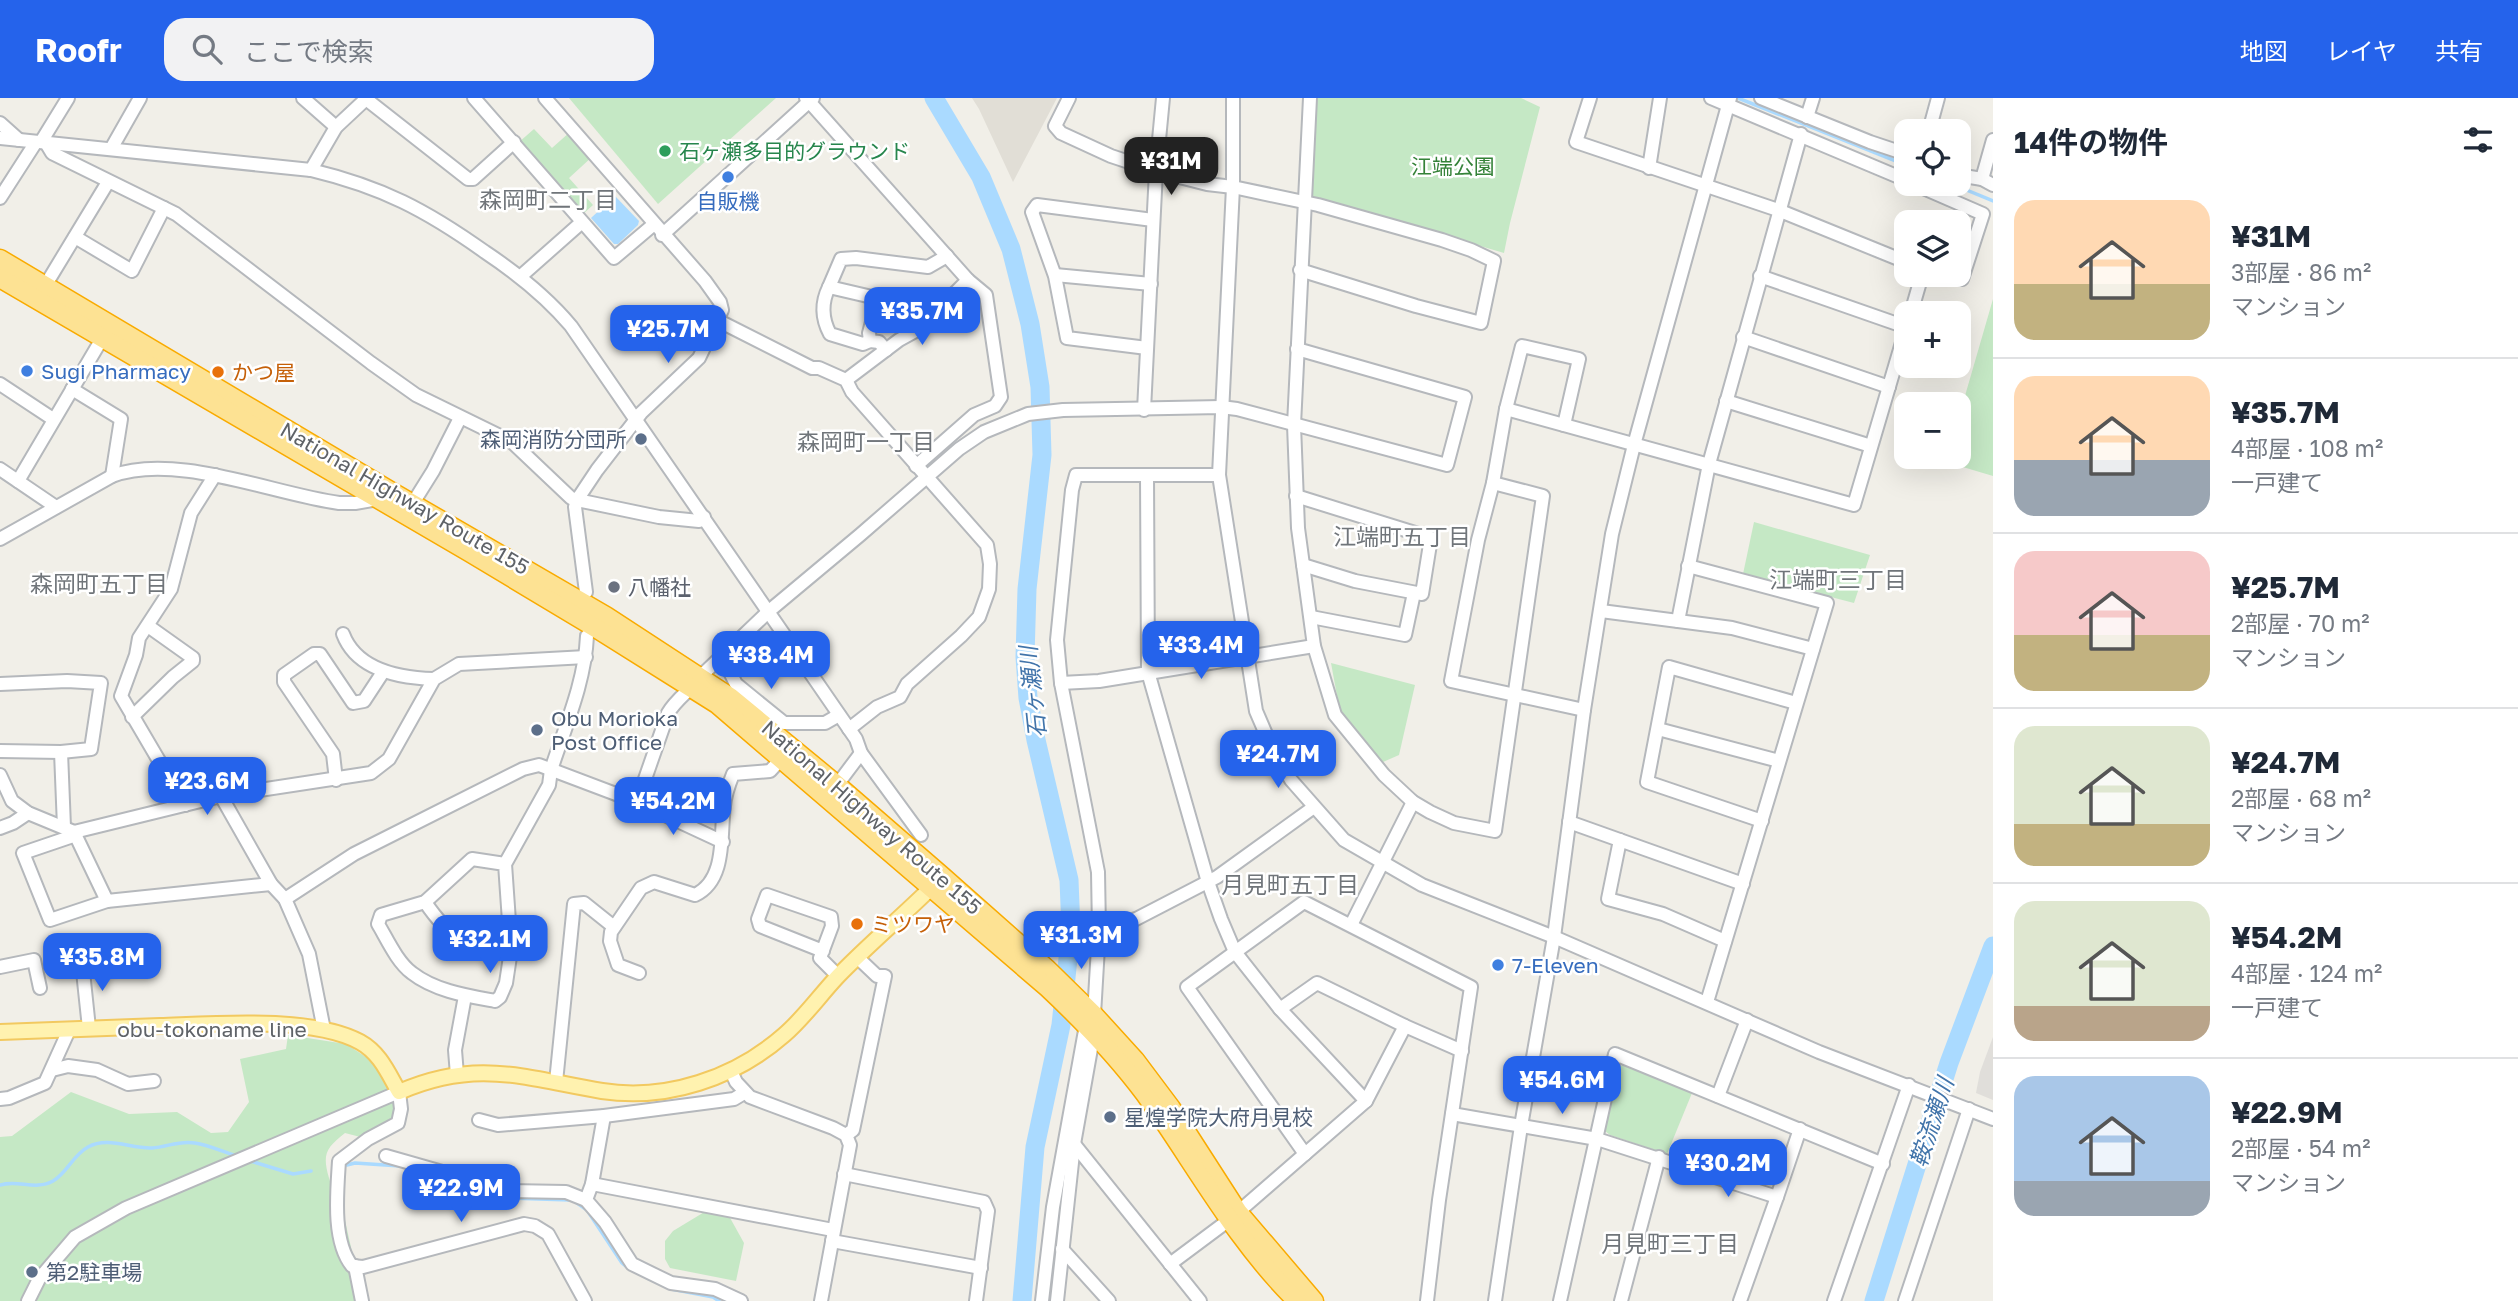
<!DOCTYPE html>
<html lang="ja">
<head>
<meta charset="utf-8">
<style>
  :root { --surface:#fff; --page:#f2f2f3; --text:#1f2937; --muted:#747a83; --line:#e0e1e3; --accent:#2563eb }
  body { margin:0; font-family:"Golos Text","Noto Sans JP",sans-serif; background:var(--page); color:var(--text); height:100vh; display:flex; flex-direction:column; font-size:26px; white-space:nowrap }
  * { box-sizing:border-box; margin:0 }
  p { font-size:23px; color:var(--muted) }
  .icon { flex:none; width:38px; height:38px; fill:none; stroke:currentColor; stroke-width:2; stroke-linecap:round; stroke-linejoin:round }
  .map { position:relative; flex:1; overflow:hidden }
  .details { display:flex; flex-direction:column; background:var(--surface); width:525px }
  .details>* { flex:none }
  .buttons { position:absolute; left:1894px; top:21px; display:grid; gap:14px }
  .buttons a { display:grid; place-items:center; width:77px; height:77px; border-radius:14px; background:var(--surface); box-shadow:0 7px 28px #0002; font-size:35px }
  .price { position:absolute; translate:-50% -60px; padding:0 16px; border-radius:14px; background:var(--accent); color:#fff; font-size:23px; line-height:46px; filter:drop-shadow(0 2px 4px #0008) }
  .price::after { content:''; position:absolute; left:50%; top:42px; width:21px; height:16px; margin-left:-10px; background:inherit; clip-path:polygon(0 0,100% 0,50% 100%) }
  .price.active { background:#222; color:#fff }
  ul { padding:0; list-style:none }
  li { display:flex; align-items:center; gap:21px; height:175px; padding:0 21px }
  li+li { border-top:2px solid var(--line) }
  li span { display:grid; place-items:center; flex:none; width:196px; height:140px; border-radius:21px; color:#555 }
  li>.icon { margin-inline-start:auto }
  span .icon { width:84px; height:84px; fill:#fffc; stroke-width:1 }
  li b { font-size:30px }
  h2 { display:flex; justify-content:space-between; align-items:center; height:84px; padding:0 21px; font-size:30px }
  header { display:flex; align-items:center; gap:42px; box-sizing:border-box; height:98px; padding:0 35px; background:var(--accent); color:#fff }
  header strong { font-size:33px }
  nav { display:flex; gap:38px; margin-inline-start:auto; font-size:24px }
  .search { width:490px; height:63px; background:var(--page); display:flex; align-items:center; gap:18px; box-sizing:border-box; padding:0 24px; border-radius:21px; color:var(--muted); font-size:26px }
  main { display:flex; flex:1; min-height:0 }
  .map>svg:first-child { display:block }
  .industrial { fill:#e0deda }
  .education { fill:#e1ded6 }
  .green { fill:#c5e8c5 }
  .water { fill:#aadaff }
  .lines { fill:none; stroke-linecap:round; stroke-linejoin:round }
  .stream { stroke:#aadaff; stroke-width:3.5 }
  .river { stroke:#aadaff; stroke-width:19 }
  .minor-casing { stroke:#b5b8bc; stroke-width:16 }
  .major-casing { stroke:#f2c960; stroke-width:18 }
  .highway-casing { stroke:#f9ab00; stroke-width:21 }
  .minor { stroke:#fff; stroke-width:12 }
  .major { stroke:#fff2af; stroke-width:14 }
  .highway { stroke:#fde293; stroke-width:18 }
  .leisure-dot { fill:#2e9e5b; stroke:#fff; stroke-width:2.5 }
  .shop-dot { fill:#3f7fe0; stroke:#fff; stroke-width:2.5 }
  .food-dot { fill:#e8710a; stroke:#fff; stroke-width:2.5 }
  .service-dot { fill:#5c6f8a; stroke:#fff; stroke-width:2.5 }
  .worship-dot { fill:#6b7280; stroke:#fff; stroke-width:2.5 }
  .labels { text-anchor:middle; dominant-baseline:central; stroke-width:5; stroke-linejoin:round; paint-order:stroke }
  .leisure-label { font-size:21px; fill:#27864d; stroke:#fff; text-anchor:start }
  .park-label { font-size:21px; fill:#348238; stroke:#fff }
  .shop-label { font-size:21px; fill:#366cbe; stroke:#fff; text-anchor:start }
  .food-label { font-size:21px; fill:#c56008; stroke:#fff; text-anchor:start }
  .service-label { font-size:21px; fill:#4e5e75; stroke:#fff; text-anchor:start }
  .street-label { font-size:21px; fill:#5f6368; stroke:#fff }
  .worship-label { font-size:21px; fill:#5b616d; stroke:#fff; text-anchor:start }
  .neighbourhood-label { font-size:23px; fill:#70757a; stroke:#fff }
  .water-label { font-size:23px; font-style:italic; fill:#4174aa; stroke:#fff }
</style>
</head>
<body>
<header>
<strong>Roofr</strong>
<div class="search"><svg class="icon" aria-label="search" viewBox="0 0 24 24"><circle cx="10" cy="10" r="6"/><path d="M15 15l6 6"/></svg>ここで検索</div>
<nav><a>地図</a><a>レイヤ</a><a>共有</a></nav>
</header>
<main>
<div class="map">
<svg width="1993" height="1203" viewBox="0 0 1993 1203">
  <rect width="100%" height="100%" fill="#f1efe8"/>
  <path class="industrial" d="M1993,939v63l-17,-7 4,-21z"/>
  <path class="education" d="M972,0h85l-44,84 -34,-73z"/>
  <g class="green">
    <path d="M569,0h207l-118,106z"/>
    <path d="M1313,0h208l19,9 -30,116 -6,30 -193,-57z"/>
    <path d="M534,31l18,19 18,-16 23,24 -24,22 24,27 -10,9 -65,-71z"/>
    <path d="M1993,201v177l-47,-14 2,-5h10v-37z"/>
    <path d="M1754,424l116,33 -16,48 -111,-29z"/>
    <path d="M1331,565l84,22 -16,70 -16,7 -43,-50z"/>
    <path d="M288,937l58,9 20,13 33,35 -1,31 -30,16 -23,-6c-19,15 -23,21 -16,45 3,9 4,14 11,20l23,103h-363v-164l12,-1 59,-44 58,22 48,-2 34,21 17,-1 21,-30 -9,-43 46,-10z"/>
    <path d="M1623,967l69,28 -25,61 -57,-19 -5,-4 13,-64z"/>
    <path d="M706,1113l23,5 15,27 -8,38 -66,-13 -5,-9v-18l8,-10z"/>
  </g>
  <path class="water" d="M615,98l24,25 -1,4 -20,19h-4l-23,-26z"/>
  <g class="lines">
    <g class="stream">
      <path d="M1738,0l168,67"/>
      <path d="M1952,86l41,17"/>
      <path d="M247,1062l46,14 18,-3"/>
      <path d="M347,1067l8,-2 45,3"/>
      <path d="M428,1076l77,24 65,2"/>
      <path d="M0,1087c18,-6 35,6 53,-4 14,-8 20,-26 35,-34 20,-11 43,2 64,1 15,-1 28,-8 43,-5 14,2 28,9 42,13"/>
      <path d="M577,1105l10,7 35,53 6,5"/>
      <path d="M647,1180l24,11 42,8 6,4"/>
    </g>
    <g class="river">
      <path d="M934,0l47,79 30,72 19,75 10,63 2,68 -15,134 -2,68 3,41 8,42 33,140 2,50 -10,95 -26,122 -13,154"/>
      <path d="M1874,1203l75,-238 44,-117"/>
    </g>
    <g class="minor-casing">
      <g id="minor">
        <path d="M303,0l33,29"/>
        <path d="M474,0l140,160 39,-33"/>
        <path d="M806,0l162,182 18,15 15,102 -6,9 -21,9 -58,51"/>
        <path d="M1069,0l-14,28 6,7 50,23 45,15 51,13 26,3 85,18 124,35 29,10 23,11 -13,62 -65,-17 -116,-36"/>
        <path d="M1233,0v89l-14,288 37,236 16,37 19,32 53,60 78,45 132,52 265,115 174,67"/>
        <path d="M1310,0l-16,327 4,103 16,118 21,69 49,60 29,27 17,10 24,11 41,8 48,-335 -50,-13"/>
        <path d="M1590,0l-14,44 202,68 128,52"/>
        <path d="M1711,0l195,82"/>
        <path d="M1761,0l109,44 36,12"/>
        <path d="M366,1l102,80h5l41,-37"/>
        <path d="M1807,19l6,-19"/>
        <path d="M0,25l19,17"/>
        <path d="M1929,33l9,-33"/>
        <path d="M0,40l311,32c71,17 115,40 174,82 33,22 61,44 86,74l285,413 5,14 60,82"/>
        <path d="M41,44l27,-44"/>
        <path d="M46,45l6,10 124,61 195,149 45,32 96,47 59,56 6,2 20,-30 44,-57 58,-55 23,-48 -2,-8 -15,-21 -160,-183"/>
        <path d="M111,51l29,-51"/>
        <path d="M1649,70l11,-70"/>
        <path d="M311,72l25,-43 31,-29"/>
        <path d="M1958,77l24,4 11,6"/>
        <path d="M1982,81l11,-39"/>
        <path d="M1914,86l69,30 -21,65 -18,-4"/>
        <path d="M0,100l36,-56"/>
        <path d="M662,137l151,-137"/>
        <path d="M75,139l57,34 32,-63"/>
        <path d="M1055,177l96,9"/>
        <path d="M521,178l61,-54"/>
        <path d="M1760,178l146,51"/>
        <path d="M45,188l63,-104"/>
        <path d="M829,189c-8,16 -7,32 1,47l33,10 7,-3"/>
        <path d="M1911,215l11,-38"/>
        <path d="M717,222l95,48h7l27,12 6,12 135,153 3,19 -1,25 -10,28 -18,19 -54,48 -7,13 -23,10 -28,22"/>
        <path d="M1743,239l146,50"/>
        <path d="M1147,250l-80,-10 -12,-62 -23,-64 5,-7 116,15"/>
        <path d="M886,252l-7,-8 -9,-1 -1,-8 8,-30 -5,-6 -43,-10 12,-28 15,-1 72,9 19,-11"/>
        <path d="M846,282l53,-40 20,-11 49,-49"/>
        <path d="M0,286l53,35"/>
        <path d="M72,291l49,30 -9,57"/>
        <path d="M1726,303l145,45"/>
        <path d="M1506,311l348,96 52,-176"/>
        <path d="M1144,312l12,-239 7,-73"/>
        <path d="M1564,327l15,-66 -57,-13 -16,63 -13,74 -15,57 -27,141 133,29"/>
        <path d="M0,371l56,38"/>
        <path d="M1147,377l1,197 60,210 13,37 14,33 45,57"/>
        <path d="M18,383l85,-144"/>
        <path d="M1296,398l135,42 -9,56 -67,-13 -52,-16"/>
        <path d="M413,405l20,-32 27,-53"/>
        <path d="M0,441l112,-63c63,-24 161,18 227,27h16l23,-4"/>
        <path d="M1688,468l139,37 -120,399"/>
        <path d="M586,494l-11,-85 2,-7 82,17 40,4 5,-4"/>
        <path d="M1601,513l131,17 81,21"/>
        <path d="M1311,519l94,18 9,-42"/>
        <path d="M1678,523l31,-157 92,-330"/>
        <path d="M343,536c14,37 57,44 91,45"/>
        <path d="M725,555l4,3 2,18 5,10 48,39h41l14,-8"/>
        <path d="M1061,585l38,-2 215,-35"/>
        <path d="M0,586l67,-3 34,2 -10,66 -30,3 -61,-1"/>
        <path d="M132,619l41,-40 20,-16v-3l-45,-32"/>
        <path d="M1658,631l121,32"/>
        <path d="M61,654l3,75"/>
        <path d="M0,677l12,26 16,12 46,19 147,-36 150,-23 18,-14 45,-80 25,-15 127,-7"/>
        <path d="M336,682l-3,-26 -49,-72v-7l30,-21h6l33,49 11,-2 19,-29"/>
        <path d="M837,687l24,-32"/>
        <path d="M221,698l50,88 14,15 24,55 15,76"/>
        <path d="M637,704l86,40"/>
        <path d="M185,707l-64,-109 15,-41 3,-17 32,-49 20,-76 24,-38"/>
        <path d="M1762,723l-115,-39 22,-115 127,36"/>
        <path d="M1569,724l174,62"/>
        <path d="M0,730l13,-5 15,-10"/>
        <path d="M74,734l33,69 164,-17"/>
        <path d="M76,737l-53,18 27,67 57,-19"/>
        <path d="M1620,742l-12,59 55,15 62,27"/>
        <path d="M505,766l-33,-5 -47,43 -44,13 -3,9c9,15 19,38 34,49 23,18 56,23 83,28l5,-4 6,-14 5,-33 -6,-86 44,-79 2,-15c14,-43 34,-88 36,-134"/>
        <path d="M285,801l69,-45 169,-85 16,-4 98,37 31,-89c9,-15 23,-23 33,-37l68,-65 91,-76 99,-86 25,-17 44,-18 35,-4 158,-3 16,2 210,56 18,-68 -168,-48"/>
        <path d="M425,804c27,40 40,41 86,48"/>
        <path d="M1351,827l62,-123"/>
        <path d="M1099,832l37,-11 81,-42 97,-70"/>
        <path d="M823,853l-63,-25 -2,-7 9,-24 64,22 1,9 -12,32 18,18"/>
        <path d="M82,864l7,66"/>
        <path d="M0,869l34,-7 6,28"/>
        <path d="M639,875l-21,-8 -8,-24 1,-9 30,-44 13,-6 41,13c32,-15 25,-61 29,-89 1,-11 5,-22 9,-32l37,-3 11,-12"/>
        <path d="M1094,917l5,-85 -1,-58 -37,-189 -4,-43 15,-150 4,-15h143"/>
        <path d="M52,972l16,-4 29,4 31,14 26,-3"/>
        <path d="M731,973l5,11 14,15 83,31 13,7 4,10 -29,156"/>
        <path d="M457,977l-2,-25 10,-54"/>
        <path d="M556,984l18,-178 10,-1 30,24"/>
        <path d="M1718,998l29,-76"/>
        <path d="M0,1001l9,-1 36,-15 24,-53"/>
        <path d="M1366,1003l-86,-92 37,-26 88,43 57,25"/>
        <path d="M1452,1016l145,25 180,58 23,-68"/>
        <path d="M604,1018l-12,68 -6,16 19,22 27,42 39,19 44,6 26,12"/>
        <path d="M479,1022l19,5 106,-9 130,-17 10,-6"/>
        <path d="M846,1037l7,-5 32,-154h-8l-20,-19"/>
        <path d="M1074,1046l126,157"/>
        <path d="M1305,1056l-118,-167 117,-85 167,85 -32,213 -12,101"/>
        <path d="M386,1058l123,35 57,1 20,8"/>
        <path d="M844,1076l140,28 4,9 -12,90"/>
        <path d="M592,1086l241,46"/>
        <path d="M832,1143l149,27"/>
        <path d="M1062,1151l47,52"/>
        <path d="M1170,1166l59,-44 137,-119 39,-75"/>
        <path d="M355,1168l7,35"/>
        <path d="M28,1203l11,-22 36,-42 51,-29 273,-116 2,17 -3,14 -30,16 -29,22c-2,32 -7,80 13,105l11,1 161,-43 11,2 13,8 37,67"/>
        <path d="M1042,1203l11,-94 33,-182"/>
        <path d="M1057,1203l17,-157 18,-101"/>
        <path d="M1495,1203l26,-175 33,-189 30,-227 28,-176 22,-89 96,-347"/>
        <path d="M1560,1203l55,-247 268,110"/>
        <path d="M1621,1203l38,-144"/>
        <path d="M1740,1203l37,-104"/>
        <path d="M1834,1203l75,-216"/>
        <path d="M1905,1203l64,-192"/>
      </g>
    </g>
    <g class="major-casing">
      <path id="major" d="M0,934c53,-2 107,-4 160,-6 55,-2 152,-10 200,16 20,11 28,31 39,50 78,-34 125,-14 203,-1 65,10 133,-13 182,-56 20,-17 36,-40 54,-59 32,-33 67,-62 100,-95"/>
    </g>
    <g class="highway-casing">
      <g id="highway">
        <path d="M0,161l392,233 214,124 124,81 107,88 105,91 104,92 48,47 41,45 36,48 67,104 76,89"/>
        <path d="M0,180l469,274 130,78 118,74 331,284c35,33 68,67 97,106 50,70 90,146 152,207"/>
      </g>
    </g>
    <use href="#minor" class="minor"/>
    <use href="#major" class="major"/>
    <use href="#highway" class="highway"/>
  </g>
  <circle class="leisure-dot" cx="665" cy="53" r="7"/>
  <g class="shop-dot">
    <circle cx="728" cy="79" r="7"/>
    <circle cx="27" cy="273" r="7"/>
    <circle cx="1498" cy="867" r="7"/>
  </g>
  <g class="food-dot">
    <circle cx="218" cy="274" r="7"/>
    <circle cx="857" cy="826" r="7"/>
  </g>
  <g class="service-dot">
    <circle cx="641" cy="341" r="7"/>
    <circle cx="537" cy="632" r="7"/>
    <circle cx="1110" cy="1019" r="7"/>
    <circle cx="32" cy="1174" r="7"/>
  </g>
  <circle class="worship-dot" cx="614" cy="489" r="7"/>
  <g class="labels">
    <g class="leisure-label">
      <text x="679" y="53">石ヶ瀬多目的グラウンド</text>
    </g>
    <g class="park-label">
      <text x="1453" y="68">江端公園</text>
    </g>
    <g class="shop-label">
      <text x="728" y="103" text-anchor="middle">自販機</text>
      <text x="41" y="273">Sugi Pharmacy</text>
      <text x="1512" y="867">7-Eleven</text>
    </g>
    <g class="food-label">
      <text x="232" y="274">かつ屋</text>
      <text x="871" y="826">ミツワヤ</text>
    </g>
    <g class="service-label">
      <text x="627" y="341" text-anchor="end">森岡消防分団所</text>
      <text x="551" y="620">Obu Morioka<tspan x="551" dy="24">Post Office</tspan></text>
      <text x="1124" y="1019">星煌学院大府月見校</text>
      <text x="46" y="1174">第2駐車場</text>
    </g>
    <g class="street-label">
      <text transform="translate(405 400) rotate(30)">National Highway Route 155</text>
      <text transform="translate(872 719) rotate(41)">National Highway Route 155</text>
      <text x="212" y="931">obu-tokoname line</text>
    </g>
    <g class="worship-label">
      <text x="628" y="489">八幡社</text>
    </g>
    <g class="neighbourhood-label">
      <text x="548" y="101">森岡町二丁目</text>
      <text x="866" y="343">森岡町一丁目</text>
      <text x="1402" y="438">江端町五丁目</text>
      <text x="1838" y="481">江端町三丁目</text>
      <text x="99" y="485">森岡町五丁目</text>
      <text x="1290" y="786">月見町五丁目</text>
      <text x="1670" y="1145">月見町三丁目</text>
    </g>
    <g class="water-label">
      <text transform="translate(1032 594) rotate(-96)">石ヶ瀬川</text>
      <text transform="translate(1931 1024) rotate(-72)">鞍流瀬川</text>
    </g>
  </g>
</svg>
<div class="buttons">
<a><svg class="icon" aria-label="locate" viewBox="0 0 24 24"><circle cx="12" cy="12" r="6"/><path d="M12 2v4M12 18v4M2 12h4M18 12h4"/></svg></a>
<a><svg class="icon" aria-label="layers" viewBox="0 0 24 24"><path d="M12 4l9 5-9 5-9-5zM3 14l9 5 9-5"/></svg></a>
<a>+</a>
<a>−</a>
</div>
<b class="price active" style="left:1171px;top:99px">¥31M</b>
<b class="price" style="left:922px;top:249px">¥35.7M</b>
<b class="price" style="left:668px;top:267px">¥25.7M</b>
<b class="price" style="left:1201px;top:583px">¥33.4M</b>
<b class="price" style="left:771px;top:593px">¥38.4M</b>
<b class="price" style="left:1278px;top:692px">¥24.7M</b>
<b class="price" style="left:207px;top:719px">¥23.6M</b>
<b class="price" style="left:673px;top:739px">¥54.2M</b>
<b class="price" style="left:1081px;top:873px">¥31.3M</b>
<b class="price" style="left:490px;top:877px">¥32.1M</b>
<b class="price" style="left:102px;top:895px">¥35.8M</b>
<b class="price" style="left:1562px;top:1018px">¥54.6M</b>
<b class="price" style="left:1728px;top:1101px">¥30.2M</b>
<b class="price" style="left:461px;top:1126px">¥22.9M</b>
</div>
<section class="details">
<h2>14件の物件<svg class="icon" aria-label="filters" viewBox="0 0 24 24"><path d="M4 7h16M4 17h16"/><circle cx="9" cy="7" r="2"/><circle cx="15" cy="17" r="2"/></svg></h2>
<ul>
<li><span style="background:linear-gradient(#ffd9b3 60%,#c2b280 0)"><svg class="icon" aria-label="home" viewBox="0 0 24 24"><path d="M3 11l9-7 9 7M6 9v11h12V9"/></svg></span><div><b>¥31M</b><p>3部屋 · 86 m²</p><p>マンション</p></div></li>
<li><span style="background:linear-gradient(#ffd9b3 60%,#9aa5b1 0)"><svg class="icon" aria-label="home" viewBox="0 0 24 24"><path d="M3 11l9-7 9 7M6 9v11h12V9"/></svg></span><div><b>¥35.7M</b><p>4部屋 · 108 m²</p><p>一戸建て</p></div></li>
<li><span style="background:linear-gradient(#f6c9c9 60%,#c2b280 0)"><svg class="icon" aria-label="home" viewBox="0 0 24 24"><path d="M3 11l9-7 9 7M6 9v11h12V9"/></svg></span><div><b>¥25.7M</b><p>2部屋 · 70 m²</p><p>マンション</p></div></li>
<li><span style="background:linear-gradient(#dfe7d0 70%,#c2b280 0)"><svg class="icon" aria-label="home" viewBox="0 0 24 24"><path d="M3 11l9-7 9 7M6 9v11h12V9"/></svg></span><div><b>¥24.7M</b><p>2部屋 · 68 m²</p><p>マンション</p></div></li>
<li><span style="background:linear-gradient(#dfe7d0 75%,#b9a48a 0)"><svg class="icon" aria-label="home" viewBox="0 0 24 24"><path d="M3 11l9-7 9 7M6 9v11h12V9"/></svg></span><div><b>¥54.2M</b><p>4部屋 · 124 m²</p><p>一戸建て</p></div></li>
<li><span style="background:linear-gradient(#a9c7e8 75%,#9aa5b1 0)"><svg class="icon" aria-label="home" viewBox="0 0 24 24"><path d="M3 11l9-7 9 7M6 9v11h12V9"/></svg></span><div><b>¥22.9M</b><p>2部屋 · 54 m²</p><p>マンション</p></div></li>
</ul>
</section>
</main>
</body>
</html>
